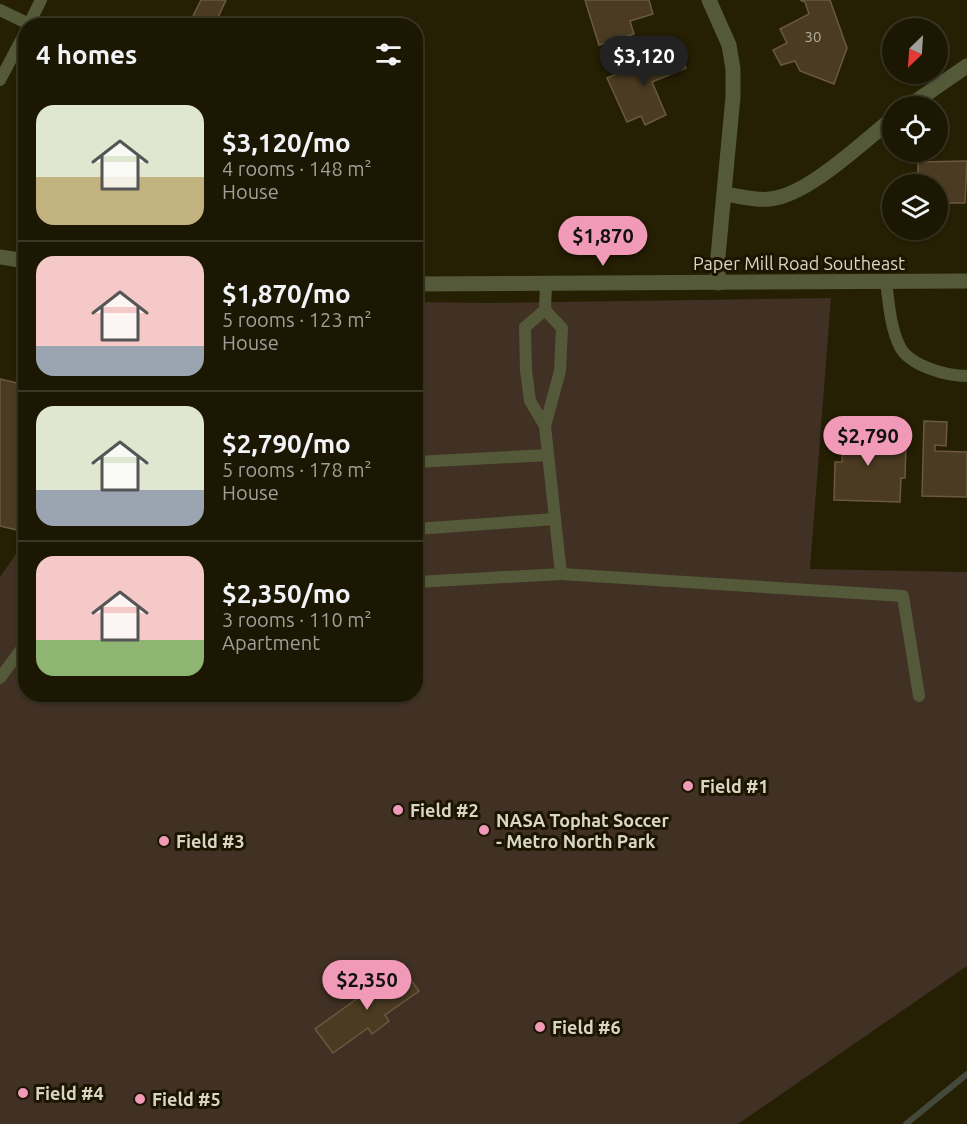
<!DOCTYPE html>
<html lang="en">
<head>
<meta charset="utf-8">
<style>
  :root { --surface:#1c1702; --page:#292411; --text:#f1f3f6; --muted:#a09f99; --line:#3a3624; --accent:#f09ab7 }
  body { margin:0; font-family:Ubuntu,sans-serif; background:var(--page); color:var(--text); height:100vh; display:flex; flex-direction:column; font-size:22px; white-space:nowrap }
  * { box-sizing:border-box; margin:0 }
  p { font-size:20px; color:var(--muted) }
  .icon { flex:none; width:33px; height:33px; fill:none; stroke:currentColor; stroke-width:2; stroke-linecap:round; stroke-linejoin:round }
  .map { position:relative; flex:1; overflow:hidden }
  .sheet { position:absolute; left:18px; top:18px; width:405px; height:684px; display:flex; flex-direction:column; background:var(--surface); border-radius:24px; box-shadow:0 2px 4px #0004,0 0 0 2px var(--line) }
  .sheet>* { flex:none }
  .needle { width:39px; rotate:205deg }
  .controls { position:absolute; left:882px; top:18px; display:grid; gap:12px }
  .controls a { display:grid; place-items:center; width:66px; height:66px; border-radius:50%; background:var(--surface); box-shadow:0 2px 4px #0004,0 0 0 2px var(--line); font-size:30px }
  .price { position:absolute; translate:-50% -51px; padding:0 14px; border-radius:21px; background:var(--accent); color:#111; font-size:20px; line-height:39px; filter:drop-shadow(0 2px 3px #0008) }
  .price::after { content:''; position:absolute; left:50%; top:36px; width:18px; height:14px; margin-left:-9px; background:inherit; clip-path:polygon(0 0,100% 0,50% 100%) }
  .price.selected { background:#222; color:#fff }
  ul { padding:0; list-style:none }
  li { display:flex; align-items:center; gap:18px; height:150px; padding:0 18px }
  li+li { border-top:2px solid var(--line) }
  li span { display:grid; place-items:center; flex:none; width:168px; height:120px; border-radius:18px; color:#555 }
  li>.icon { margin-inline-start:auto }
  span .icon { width:72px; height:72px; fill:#fffc; stroke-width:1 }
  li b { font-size:26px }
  h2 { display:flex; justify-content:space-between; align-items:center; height:72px; padding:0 18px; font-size:26px }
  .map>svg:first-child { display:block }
  .green { fill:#413024 }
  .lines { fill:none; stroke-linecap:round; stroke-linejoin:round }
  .stream { stroke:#434a3b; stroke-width:6 }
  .building { fill:#4b3b22; stroke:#6b593f; stroke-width:1.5 }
  .service { stroke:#54593a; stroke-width:12 }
  .minor { stroke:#54593a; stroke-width:15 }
  .tertiary { stroke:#54593a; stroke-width:15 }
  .poi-dot { fill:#f09ab7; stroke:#1c1500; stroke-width:2 }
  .labels { text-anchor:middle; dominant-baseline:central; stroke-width:6; stroke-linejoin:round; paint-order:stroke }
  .number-label { font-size:15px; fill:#b6af9d }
  .street-label { font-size:18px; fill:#dad6c6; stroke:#1c1500 }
  .poi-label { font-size:18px; font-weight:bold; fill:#dad6c6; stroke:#1c1500; text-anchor:start }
</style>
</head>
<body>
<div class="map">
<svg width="967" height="1124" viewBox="0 0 967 1124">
  <rect width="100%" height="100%" fill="#251f03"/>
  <path class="green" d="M831,298l-21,271 157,3v394l-229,158h-738v-547l23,-33 2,-7 1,157h390v-392l71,1z"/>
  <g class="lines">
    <path class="stream" d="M906,1124l61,-50"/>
  </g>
  <g class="building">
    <path d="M201,0h25l-12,26h-26z"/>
    <path d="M585,0h64l4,14 -23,7 4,13 -35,11z"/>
    <path d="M800,0h30l17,48 -13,36 -34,-13 -5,-10 -14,4 -8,-15 14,-7 -7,-14 29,-15 -4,-12z"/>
    <path d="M677,48l9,20 -34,14 14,33 -21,10 -4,-9 -14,6 -20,-44z"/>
    <path d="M967,161l-2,42h-27v-19h-20v-22z"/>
    <path d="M0,379l26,6v114l-9,31 -17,-4z"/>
    <path d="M844,417l24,1 -1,27 39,1 -1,32h-4l-1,24 -66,-2 1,-38h7z"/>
    <path d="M924,421l23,1 -1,24 -11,-1v6l32,1v45l-45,-1z"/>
    <path d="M401,967l18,24 -34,24 4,6 -17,13 -4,-6 -35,25 -18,-24z"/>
  </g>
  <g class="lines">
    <g class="service">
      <path d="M0,10l29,14"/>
      <path d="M28,26l13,-26"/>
      <path d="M0,80l26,-49"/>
      <path d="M886,282c3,21 4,45 14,65 10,19 47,29 67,29"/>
      <path d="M545,310l1,-26"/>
      <path d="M416,462l132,-7"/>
      <path d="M416,529l139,-10"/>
      <path d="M561,574l342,22 16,100"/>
      <path d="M416,582l145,-8 -16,-148 15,-55 2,-43 -17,-18 -20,17 1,43 4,31 15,25"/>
      <path d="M0,678l26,-35"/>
    </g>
    <g class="minor">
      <path d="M709,0l20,45 4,24v28l-15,159v27"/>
      <path d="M909,106l58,-40"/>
      <path d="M725,194c14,2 31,7 45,5 37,-3 93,-57 122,-80"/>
    </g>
    <g class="tertiary">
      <path d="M0,257l26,4"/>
      <path d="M416,284l551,-3"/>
    </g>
  </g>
  <g class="poi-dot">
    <circle cx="688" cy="786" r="6"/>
    <circle cx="398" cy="810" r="6"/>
    <circle cx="484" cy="830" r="6"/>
    <circle cx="164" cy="841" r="6"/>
    <circle cx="540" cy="1027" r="6"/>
    <circle cx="23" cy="1093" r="6"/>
    <circle cx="140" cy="1099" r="6"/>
  </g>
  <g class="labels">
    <g class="number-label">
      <text x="813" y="36">30</text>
    </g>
    <g class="street-label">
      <text x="799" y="263">Paper Mill Road Southeast</text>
    </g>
    <g class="poi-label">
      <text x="700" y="786">Field #1</text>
      <text x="410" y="810">Field #2</text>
      <text x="496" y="820">NASA Tophat Soccer<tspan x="496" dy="21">- Metro North Park</tspan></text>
      <text x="176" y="841">Field #3</text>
      <text x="552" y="1027">Field #6</text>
      <text x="35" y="1093">Field #4</text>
      <text x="152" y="1099">Field #5</text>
    </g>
  </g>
</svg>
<div class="controls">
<a><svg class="needle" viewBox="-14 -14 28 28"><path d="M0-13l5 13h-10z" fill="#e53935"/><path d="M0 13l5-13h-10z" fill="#a09f99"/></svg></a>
<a><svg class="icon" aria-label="locate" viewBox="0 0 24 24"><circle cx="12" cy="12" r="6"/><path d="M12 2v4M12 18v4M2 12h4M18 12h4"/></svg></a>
<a><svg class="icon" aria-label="layers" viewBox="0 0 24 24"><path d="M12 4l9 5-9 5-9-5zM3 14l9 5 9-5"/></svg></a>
</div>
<b class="price selected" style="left:644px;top:87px">$3,120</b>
<b class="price" style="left:603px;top:267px">$1,870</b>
<b class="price" style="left:868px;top:467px">$2,790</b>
<b class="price" style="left:367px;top:1011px">$2,350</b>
<section class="sheet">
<h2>4 homes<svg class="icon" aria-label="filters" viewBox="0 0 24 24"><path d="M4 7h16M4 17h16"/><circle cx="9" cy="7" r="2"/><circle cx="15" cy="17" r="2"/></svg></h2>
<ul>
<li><span style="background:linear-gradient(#dfe7d0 60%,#c2b280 0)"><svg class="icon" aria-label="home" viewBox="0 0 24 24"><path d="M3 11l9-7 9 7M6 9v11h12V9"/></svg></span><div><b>$3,120/mo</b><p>4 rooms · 148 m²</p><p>House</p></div></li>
<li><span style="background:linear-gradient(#f6c9c9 75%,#9aa5b1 0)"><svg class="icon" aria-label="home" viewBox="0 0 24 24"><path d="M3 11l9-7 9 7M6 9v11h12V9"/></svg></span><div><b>$1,870/mo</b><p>5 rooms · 123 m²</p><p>House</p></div></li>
<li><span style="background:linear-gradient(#dfe7d0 70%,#9aa5b1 0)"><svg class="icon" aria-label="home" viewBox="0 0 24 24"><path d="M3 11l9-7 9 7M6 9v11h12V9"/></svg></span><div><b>$2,790/mo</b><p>5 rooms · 178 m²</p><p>House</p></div></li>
<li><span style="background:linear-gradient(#f6c9c9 70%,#8fb573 0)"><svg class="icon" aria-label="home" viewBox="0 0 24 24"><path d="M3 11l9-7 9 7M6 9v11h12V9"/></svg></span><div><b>$2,350/mo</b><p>3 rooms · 110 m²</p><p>Apartment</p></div></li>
</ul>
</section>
</div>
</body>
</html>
